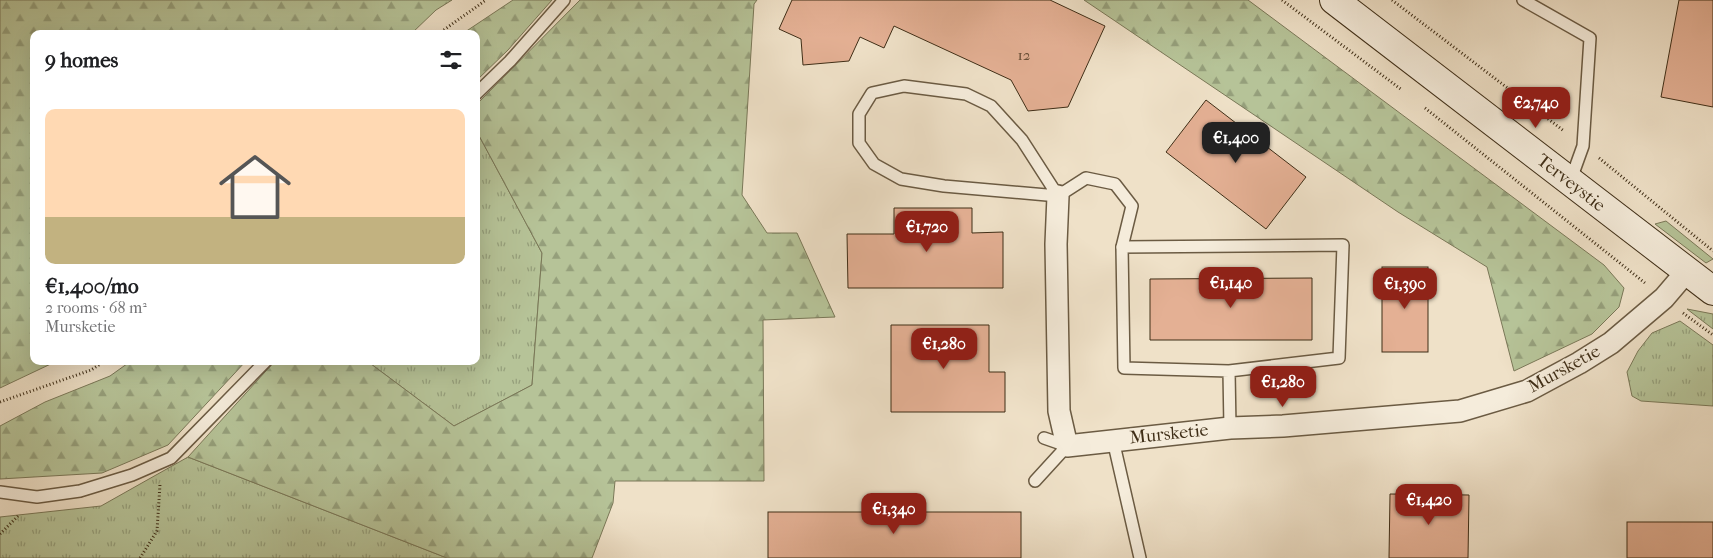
<!DOCTYPE html>
<html lang="en">
<head>
<meta charset="utf-8">
<style>
  :root { --surface:#fff; --page:#f6f6f6; --text:#202124; --muted:#757577; --accent:#8f2418 }
  body { margin:0; font-family:"IM FELL French Canon",serif; background:var(--page); color:var(--text); height:100vh; display:flex; flex-direction:column; font-size:19px; white-space:nowrap }
  * { box-sizing:border-box; margin:0 }
  p { font-size:16px; color:var(--muted) }
  .icon { flex:none; width:28px; height:28px; fill:none; stroke:currentColor; stroke-width:2; stroke-linecap:round; stroke-linejoin:round }
  .map { position:relative; flex:1; overflow:hidden }
  .panel { position:absolute; left:30px; top:30px; width:450px; height:335px; display:flex; flex-direction:column; background:var(--surface); border-radius:10px; box-shadow:0 5px 20px #0002 }
  .panel>* { flex:none }
  .price { position:absolute; translate:-50% -42px; padding:0 11px; border-radius:10px; background:var(--accent); color:#fff; font-size:16px; line-height:32px; filter:drop-shadow(0 1px 2px #0008) }
  .price::after { content:''; position:absolute; left:50%; top:30px; width:15px; height:11px; margin-left:-8px; background:inherit; clip-path:polygon(0 0,100% 0,50% 100%) }
  .price.on { background:#222; color:#fff }
  ul { padding:0; list-style:none }
  li { display:grid; align-content:center; gap:10px; height:265px; padding:0 15px }
  li span { display:grid; place-items:center; height:155px; border-radius:10px; color:#555 }
  li>.icon { margin-inline-start:auto }
  span .icon { width:90px; height:90px; fill:#fffc; stroke-width:1 }
  li b { font-size:21px }
  h2 { display:flex; justify-content:space-between; align-items:center; height:60px; padding:0 15px; font-size:21px }
  .map>svg:first-child { display:block }
  .grass { fill:url(#grass-tufts); stroke:#7a7858 }
  .forest { fill:url(#forest-firs); stroke:#7a7858 }
  .building { fill:#e4b094; stroke:#3f2e17 }
  .lines { fill:none; stroke-linecap:round; stroke-linejoin:round }
  .lane-casing { stroke:#6b5b43; stroke-width:14 }
  .street-casing { stroke:#6b5b43; stroke-width:24 }
  .secondary-casing { stroke:#3f2e17; stroke-width:30 }
  .path { stroke:#3f2e17; stroke-width:3; stroke-dasharray:1 2.5; stroke-linecap:butt }
  .lane { stroke:#f5ecdb; stroke-width:11 }
  .street { stroke:#f5ecdb; stroke-width:21 }
  .secondary { stroke:#f5ecdb; stroke-width:28 }
  .labels { text-anchor:middle; dominant-baseline:central; stroke-width:4; stroke-linejoin:round; paint-order:stroke }
  .number-label { font-size:15px; fill:#684e36 }
  .street-label { font-size:18px; fill:#3f2e17; stroke:#f5ecdb }
</style>
</head>
<body>
<div class="map">
<svg width="1713" height="558" viewBox="0 0 1713 558">
  <defs>
    <pattern id="grass-tufts" width="24" height="20" patternUnits="userSpaceOnUse" patternTransform="scale(1.25)"><rect width="24" height="20" fill="#b6c398"/><path d="M3 7l-1-3M5 7V3M7 7l1-3M15 17l-1-3M17 17v-4M19 17l1-3" fill="none" stroke="#959f7b"/></pattern>
    <pattern id="forest-firs" width="22" height="20" patternUnits="userSpaceOnUse" patternTransform="scale(1.25)"><rect width="22" height="20" fill="#b6c398"/><path d="M5 1l3.5 6h-7zM16 11l3.5 6h-7z" fill="#959f7b"/></pattern>
  </defs>
  <rect width="100%" height="100%" fill="#efe1c8"/>
  <filter id="stains"><feTurbulence type="fractalNoise" baseFrequency=".004" numOctaves="4"/><feColorMatrix values="0 0 0 0 .2 0 0 0 0 .09 0 0 0 0 .02 0 0 0 .5 -.17"/></filter>
  <radialGradient id="worn" r=".72"><stop offset=".6" stop-color="#630" stop-opacity="0"/><stop offset="1" stop-color="#630" stop-opacity=".3"/></radialGradient>
  <g class="grass">
    <path d="M476,130l66,123 -10,132 -78,41 -87,-65h109z"/>
    <path d="M1666,221l47,38 -7,4 -51,-39z"/>
    <path d="M1687,309l26,5v15z"/>
    <path d="M1680,321l33,24v61l-72,-5 -9,-5 -5,-24 11,-21 14,-18z"/>
    <path d="M188,457l259,101h-447v-41l101,-11z"/>
  </g>
  <g class="forest">
    <path d="M0,0h452l-16,10 -25,24h-377v327h23l-57,27z"/>
    <path d="M513,0h39l-44,50 -32,31v-47h-14z"/>
    <path d="M580,0h177l-3,4 -12,191 25,38h30l38,84 -72,3 1,161h-149l-2,22 -21,55h-145l-259,-101 87,-96h92l87,65 78,-41 10,-132 -66,-123v-25z"/>
    <path d="M1084,0h164l356,265 20,23 -5,19 -27,27 -78,37 -27,-104 -89,-55z"/>
    <path d="M131,361h115l-78,84 -66,28 -102,6v-53l45,-24 65,-26z"/>
  </g>
  <g class="building">
    <path d="M792,0h258l55,26 -37,81 -40,4 -17,-31 -117,-54 -10,22 -24,-11 -11,24 -46,4 -2,-26 -22,-10z"/>
    <path d="M1679,0h34v107l-52,-10z"/>
    <path d="M1206,100l100,77 -40,52 -100,-77z"/>
    <path d="M894,208h78v25l31,-1v56h-155l-1,-54h47z"/>
    <rect x="1382" y="267" width="46" height="85"/>
    <path d="M1312,278v62h-162v-61z"/>
    <path d="M891,325h98v47h16v40h-114z"/>
    <path d="M1390,494l79,1 -1,63h-79z"/>
    <rect x="768" y="512" width="253" height="46"/>
    <rect x="1627" y="522" width="86" height="36"/>
  </g>
  <g class="lines">
    <g class="lane-casing">
      <g id="lane">
        <path d="M1523,0l67,38 -7,108 -13,36"/>
        <path d="M476,94l34,-33 54,-61"/>
        <path d="M1058,196l-36,-56 -31,-34 -25,-12 -62,-8 -32,7 -13,21v29l15,21 27,15 43,7 114,10 28,-18 29,6 17,22 -10,41"/>
        <path d="M1229,371l-105,-3 -2,-121 221,-2 -4,113 -110,13 1,57"/>
        <path d="M1113,440l27,118"/>
        <path d="M1035,481l32,-35 -23,-8"/>
        <path d="M0,492l37,5 43,-6 52,-16 39,-17 95,-97"/>
      </g>
    </g>
    <g class="street-casing">
      <path id="street" d="M1058,196l-2,48 3,167 8,35 163,-18 53,-2 177,-15 67,-20 52,-28 32,-20 53,-45 23,-27"/>
    </g>
    <g class="secondary-casing">
      <path id="secondary" d="M1334,0l379,291"/>
    </g>
    <g class="path">
      <path d="M1282,0l120,90"/>
      <path d="M1392,0l172,131"/>
      <path d="M438,34l48,-34"/>
      <path d="M1425,108l220,175"/>
      <path d="M1599,158l114,93"/>
      <path d="M1683,313l30,22"/>
      <path d="M0,402l91,-32 14,-9"/>
      <path d="M0,534l19,-19"/>
      <path d="M140,558l17,-27 3,-47"/>
    </g>
    <use href="#lane" class="lane"/>
    <use href="#street" class="street"/>
    <use href="#secondary" class="secondary"/>
  </g>
  <g class="labels">
    <g class="number-label">
      <text x="1024" y="55">12</text>
    </g>
    <g class="street-label">
      <text transform="translate(1571 183) rotate(38)">Terveystie</text>
      <text transform="translate(1564 369) rotate(-29)">Mursketie</text>
      <text transform="translate(1169 434) rotate(-6)">Mursketie</text>
    </g>
  </g>
  <rect width="100%" height="100%" filter="url(#stains)"/>
  <rect width="100%" height="100%" fill="url(#worn)"/>
</svg>
<b class="price" style="left:1536px;top:129px">€2,740</b>
<b class="price on" style="left:1236px;top:164px">€1,400</b>
<b class="price" style="left:927px;top:253px">€1,720</b>
<b class="price" style="left:1231px;top:309px">€1,140</b>
<b class="price" style="left:1405px;top:310px">€1,390</b>
<b class="price" style="left:944px;top:370px">€1,280</b>
<b class="price" style="left:1283px;top:408px">€1,280</b>
<b class="price" style="left:1429px;top:526px">€1,420</b>
<b class="price" style="left:894px;top:535px">€1,340</b>
<section class="panel">
<h2>9 homes<svg class="icon" aria-label="filters" viewBox="0 0 24 24"><path d="M4 7h16M4 17h16"/><circle cx="9" cy="7" r="2"/><circle cx="15" cy="17" r="2"/></svg></h2>
<ul>
<li><span style="background:linear-gradient(#ffd9b3 70%,#c2b280 0)"><svg class="icon" aria-label="home" viewBox="0 0 24 24"><path d="M3 11l9-7 9 7M6 9v11h12V9"/></svg></span><div><b>€1,400/mo</b><p>2 rooms · 68 m²</p><p>Mursketie</p></div></li>
</ul>
</section>
</div>
</body>
</html>
